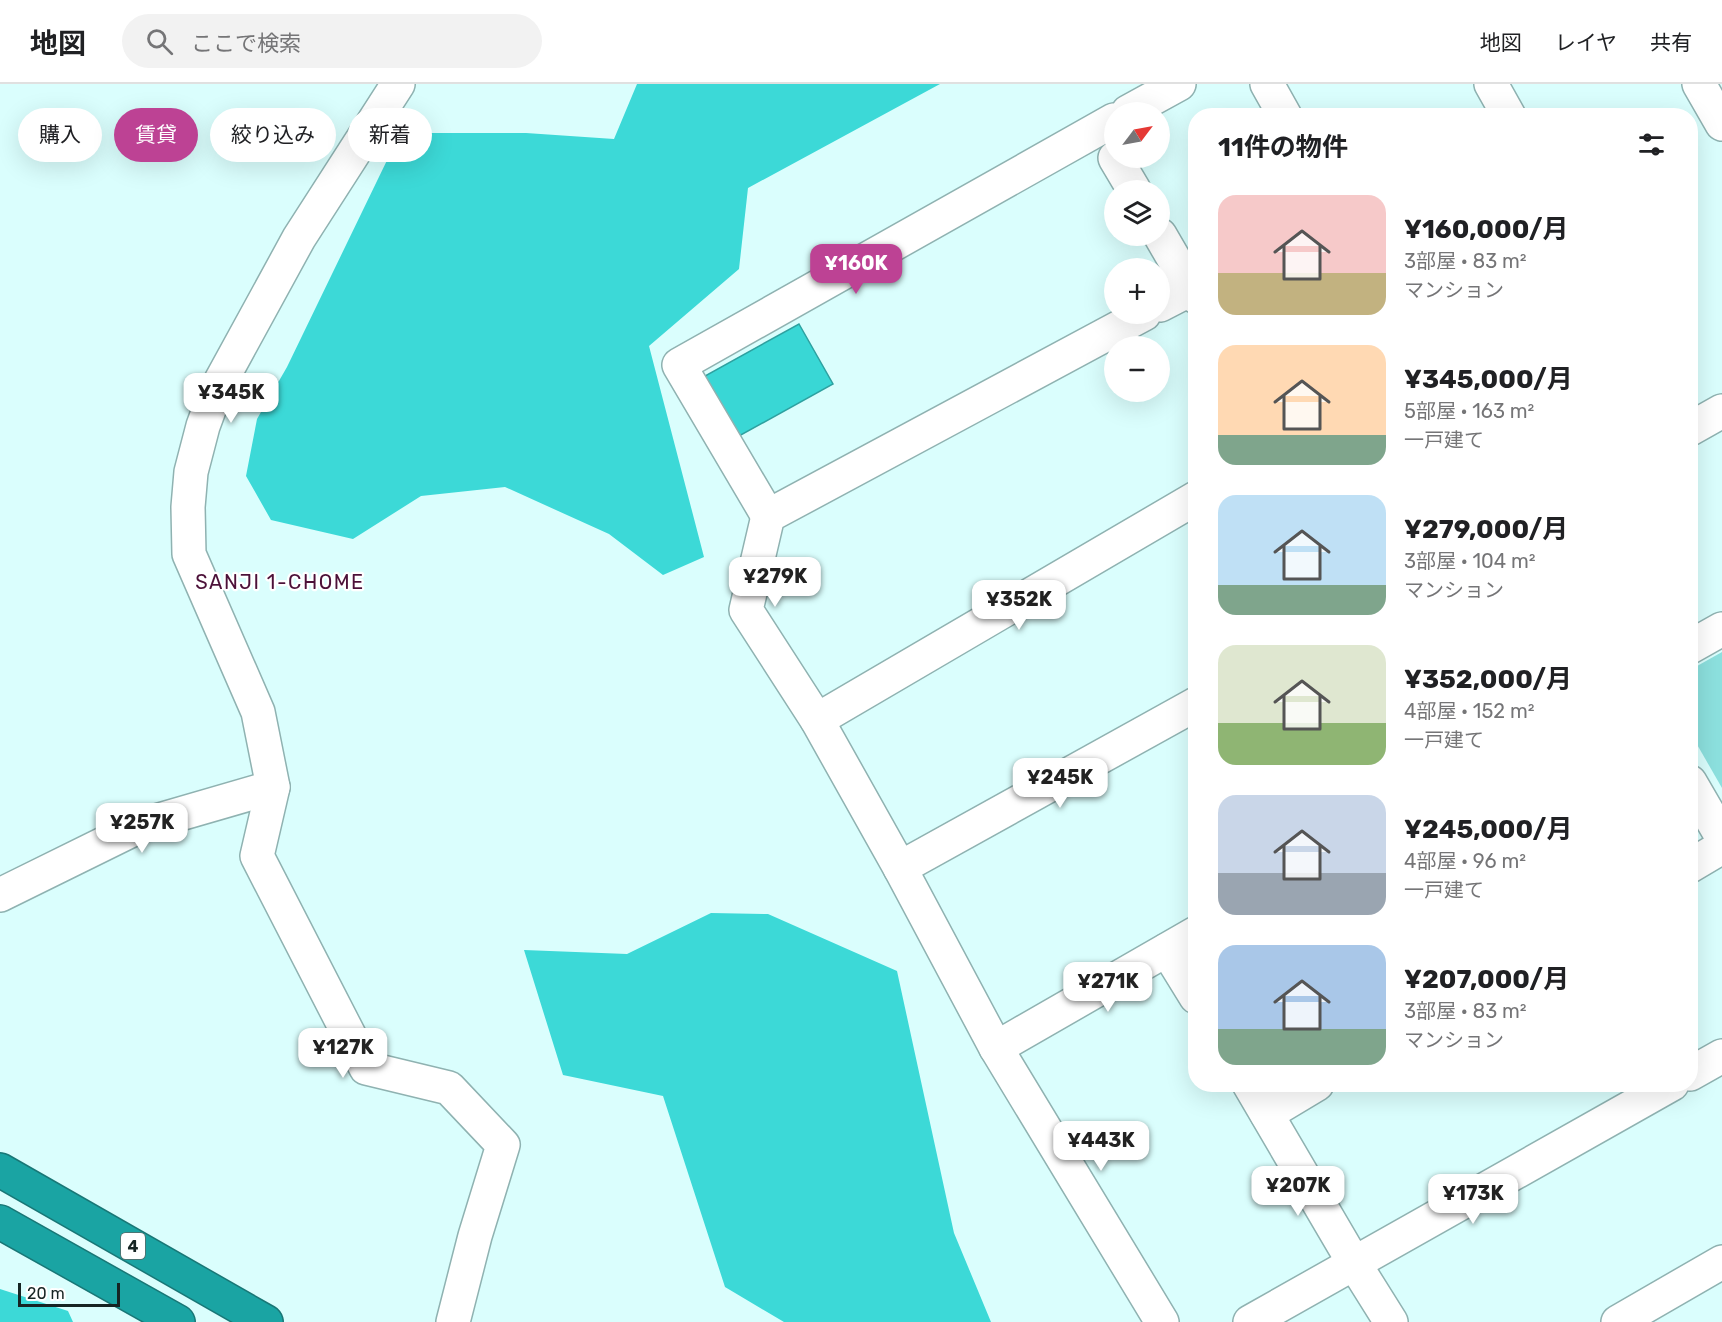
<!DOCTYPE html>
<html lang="ja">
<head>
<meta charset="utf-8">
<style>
  :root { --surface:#fff; --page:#f2f2f2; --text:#202124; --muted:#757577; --line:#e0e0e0; --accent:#bd4294 }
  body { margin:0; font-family:Rubik,"Noto Sans JP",sans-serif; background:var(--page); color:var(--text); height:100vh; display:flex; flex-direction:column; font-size:22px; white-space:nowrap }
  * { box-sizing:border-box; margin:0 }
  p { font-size:20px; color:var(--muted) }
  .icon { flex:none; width:33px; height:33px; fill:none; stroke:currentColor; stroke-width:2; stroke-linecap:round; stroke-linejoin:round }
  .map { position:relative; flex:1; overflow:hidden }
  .sheet { position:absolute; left:1188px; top:24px; width:510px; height:984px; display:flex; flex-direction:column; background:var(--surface); border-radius:24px; box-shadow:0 6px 24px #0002 }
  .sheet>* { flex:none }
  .hud { position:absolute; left:18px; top:24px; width:570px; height:54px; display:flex; gap:12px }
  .needle { width:39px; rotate:58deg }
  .buttons { position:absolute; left:1104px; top:18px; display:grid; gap:12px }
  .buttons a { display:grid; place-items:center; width:66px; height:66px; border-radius:50%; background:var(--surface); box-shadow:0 6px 24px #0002; font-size:30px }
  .scale { position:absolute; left:18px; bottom:15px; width:102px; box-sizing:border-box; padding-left:6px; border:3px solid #162423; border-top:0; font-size:16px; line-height:21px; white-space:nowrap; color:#162423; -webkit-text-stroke:4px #fff; paint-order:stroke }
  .price { position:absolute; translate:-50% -51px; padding:0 14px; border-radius:12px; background:#fff; color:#222; font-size:20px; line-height:39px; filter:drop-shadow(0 2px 3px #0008) }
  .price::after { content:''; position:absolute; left:50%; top:36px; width:18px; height:14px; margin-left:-9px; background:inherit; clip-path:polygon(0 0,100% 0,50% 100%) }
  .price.current { background:var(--accent); color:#fff }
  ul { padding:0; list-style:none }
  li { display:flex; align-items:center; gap:18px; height:150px; padding:0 30px }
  li span { display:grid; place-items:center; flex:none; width:168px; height:120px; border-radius:18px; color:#555 }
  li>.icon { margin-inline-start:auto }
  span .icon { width:72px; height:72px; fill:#fffc; stroke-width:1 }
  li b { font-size:26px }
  h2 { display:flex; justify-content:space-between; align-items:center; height:72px; padding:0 30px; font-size:26px }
  .pill { padding:0 21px; border-radius:27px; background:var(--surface); box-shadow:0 6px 24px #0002; font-size:21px; line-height:54px }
  .pill.current { background:var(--accent); color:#fff }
  header { display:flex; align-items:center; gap:36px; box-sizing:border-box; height:84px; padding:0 30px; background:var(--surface); border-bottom:2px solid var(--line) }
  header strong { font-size:28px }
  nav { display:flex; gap:33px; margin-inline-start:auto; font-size:21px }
  .search { width:420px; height:54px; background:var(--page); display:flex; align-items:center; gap:15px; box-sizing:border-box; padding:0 21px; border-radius:33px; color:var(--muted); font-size:22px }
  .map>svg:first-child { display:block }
  .green { fill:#8ce0de }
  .forest { fill:#3cd9d7 }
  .water { fill:#39d7d5; stroke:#2ea1a0; stroke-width:1.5 }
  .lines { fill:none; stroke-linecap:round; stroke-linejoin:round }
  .minor-casing { stroke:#8fb2b1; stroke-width:36 }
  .highway-casing { stroke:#197776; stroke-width:36 }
  .minor { stroke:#fff; stroke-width:33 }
  .highway { stroke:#1aa4a3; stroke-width:33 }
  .labels { text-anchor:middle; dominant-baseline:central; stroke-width:4.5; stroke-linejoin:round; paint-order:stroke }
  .shield { fill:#fff; stroke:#5c6665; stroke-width:1.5 }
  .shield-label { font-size:16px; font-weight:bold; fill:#162423 }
  .neighbourhood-label { font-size:20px; letter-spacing:1.5px; fill:#4c1139; stroke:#fff }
</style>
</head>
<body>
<header>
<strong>地図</strong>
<div class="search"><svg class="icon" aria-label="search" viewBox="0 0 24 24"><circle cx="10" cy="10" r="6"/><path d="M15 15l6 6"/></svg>ここで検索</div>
<nav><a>地図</a><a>レイヤ</a><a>共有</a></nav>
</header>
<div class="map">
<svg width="1722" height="1238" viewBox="0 0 1722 1238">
  <rect width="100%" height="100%" fill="#dafefd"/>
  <path class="green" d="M1722,568v136l-31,-54 -1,-64z"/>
  <g class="forest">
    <path d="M637,0h303l-192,104 -9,81 -90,77 55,211 -41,18 -54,-41 -104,-47 -84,9 -68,43 -82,-19 -25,-44 11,-57 30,-52 105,-217 34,-17h100l88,6z"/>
    <path d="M711,829l57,1 129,57 57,262 37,89h-207l-59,-35 -62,-191 -100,-21 -39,-125 103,4z"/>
    <path d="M0,1205l68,22 5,11h-73z"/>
  </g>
  <path class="water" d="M799,240l34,60 -94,52 -34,-60z"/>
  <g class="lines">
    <g class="minor-casing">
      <g id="minor">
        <path d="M398,0l-99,154 -82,150 -14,38 -12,46 -3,35 1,47 69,158 15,75 -16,69 109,212 83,20 54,57 -28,91 -22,86"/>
        <path d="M1267,0l18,32"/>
        <path d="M1491,0l18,32"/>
        <path d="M1699,0l23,40"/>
        <path d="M1128,28l51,-28"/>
        <path d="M1115,74l19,32"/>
        <path d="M1160,151l36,62"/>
        <path d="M1160,221l31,-16"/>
        <path d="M1144,230l-376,202 -22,94 71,110 83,148 96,180 166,274"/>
        <path d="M1690,345l32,-18"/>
        <path d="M768,432l-89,-151 435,-245"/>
        <path d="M1690,563l32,-18"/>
        <path d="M817,636l379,-222"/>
        <path d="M1690,698l32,55"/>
        <path d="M1690,782l32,-19"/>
        <path d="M900,784l296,-164"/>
        <path d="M0,811l142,-70 131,-38"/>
        <path d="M1167,866l29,47"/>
        <path d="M996,964l200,-115"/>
        <path d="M1690,990l32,-18"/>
        <path d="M1249,1000l105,179 37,59"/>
        <path d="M1267,1030l50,-30"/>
        <path d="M1250,1238l422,-238"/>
        <path d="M1618,1238l104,-60"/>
      </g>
    </g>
    <g class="highway-casing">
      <g id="highway">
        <path d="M0,1086l266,152"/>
        <path d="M0,1138l178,100"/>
      </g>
    </g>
    <use href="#minor" class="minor"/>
    <use href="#highway" class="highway"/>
  </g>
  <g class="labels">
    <rect class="shield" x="121" y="1149" width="24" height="26" rx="4.5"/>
    <g class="shield-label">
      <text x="133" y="1162">4</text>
    </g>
    <g class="neighbourhood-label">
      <text x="280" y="498">SANJI 1-CHOME</text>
    </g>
  </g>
</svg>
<div class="buttons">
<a><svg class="needle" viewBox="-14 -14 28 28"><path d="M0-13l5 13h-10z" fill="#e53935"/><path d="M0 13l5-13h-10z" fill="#757577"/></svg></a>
<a><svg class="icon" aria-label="layers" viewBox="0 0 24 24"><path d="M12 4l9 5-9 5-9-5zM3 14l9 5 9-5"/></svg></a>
<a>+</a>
<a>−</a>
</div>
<div class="scale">20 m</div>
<b class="price current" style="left:856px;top:211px">¥160K</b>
<b class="price" style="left:231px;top:340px">¥345K</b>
<b class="price" style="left:775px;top:524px">¥279K</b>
<b class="price" style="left:1019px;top:547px">¥352K</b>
<b class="price" style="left:1060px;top:725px">¥245K</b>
<b class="price" style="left:142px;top:770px">¥257K</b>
<b class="price" style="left:1108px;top:929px">¥271K</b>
<b class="price" style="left:343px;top:995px">¥127K</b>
<b class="price" style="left:1101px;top:1088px">¥443K</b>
<b class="price" style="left:1298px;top:1133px">¥207K</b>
<b class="price" style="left:1473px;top:1141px">¥173K</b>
<div class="hud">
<a class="pill">購入</a>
<a class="pill current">賃貸</a>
<a class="pill">絞り込み</a>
<a class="pill">新着</a>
</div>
<section class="sheet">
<h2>11件の物件<svg class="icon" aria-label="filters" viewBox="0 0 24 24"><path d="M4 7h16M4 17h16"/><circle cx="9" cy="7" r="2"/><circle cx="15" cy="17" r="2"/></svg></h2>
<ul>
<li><span style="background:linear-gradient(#f6c9c9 65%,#c2b280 0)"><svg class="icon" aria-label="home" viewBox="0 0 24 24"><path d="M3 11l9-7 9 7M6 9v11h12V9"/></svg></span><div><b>¥160,000/月</b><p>3部屋 · 83 m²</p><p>マンション</p></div></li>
<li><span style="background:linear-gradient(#ffd9b3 75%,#7fa58c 0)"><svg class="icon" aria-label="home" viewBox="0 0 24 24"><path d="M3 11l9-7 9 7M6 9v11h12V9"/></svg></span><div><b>¥345,000/月</b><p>5部屋 · 163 m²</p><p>一戸建て</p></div></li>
<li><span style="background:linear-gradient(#bfe0f5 75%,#7fa58c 0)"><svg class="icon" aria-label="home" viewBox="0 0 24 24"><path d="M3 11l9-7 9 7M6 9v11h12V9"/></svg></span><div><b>¥279,000/月</b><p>3部屋 · 104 m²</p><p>マンション</p></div></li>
<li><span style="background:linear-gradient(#dfe7d0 65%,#8fb573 0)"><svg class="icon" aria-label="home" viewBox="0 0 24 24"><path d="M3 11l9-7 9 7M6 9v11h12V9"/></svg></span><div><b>¥352,000/月</b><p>4部屋 · 152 m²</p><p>一戸建て</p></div></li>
<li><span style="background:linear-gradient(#c9d6e8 65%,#9aa5b1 0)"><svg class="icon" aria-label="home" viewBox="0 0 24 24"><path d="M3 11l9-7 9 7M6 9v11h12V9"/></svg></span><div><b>¥245,000/月</b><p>4部屋 · 96 m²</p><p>一戸建て</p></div></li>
<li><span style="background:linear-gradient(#a9c7e8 70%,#7fa58c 0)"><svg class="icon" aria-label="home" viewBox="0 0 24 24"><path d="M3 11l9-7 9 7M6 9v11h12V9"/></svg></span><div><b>¥207,000/月</b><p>3部屋 · 83 m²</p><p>マンション</p></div></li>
</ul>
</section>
</div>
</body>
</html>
